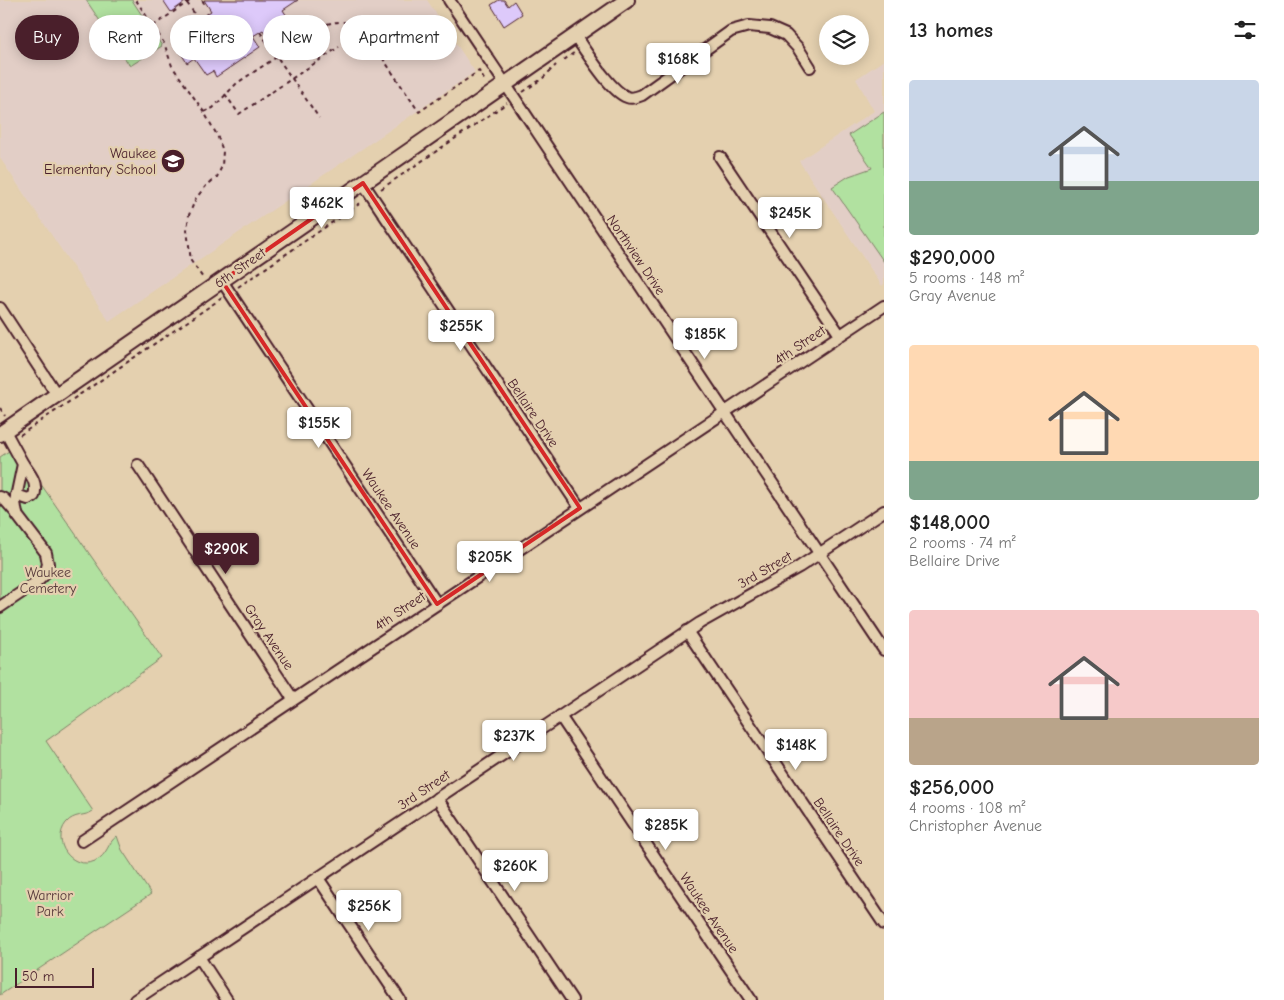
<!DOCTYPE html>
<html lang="en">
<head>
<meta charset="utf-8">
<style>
  :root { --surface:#fff; --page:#f6f6f6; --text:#222; --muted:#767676; --accent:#4a1f2b }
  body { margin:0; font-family:"Comic Neue",sans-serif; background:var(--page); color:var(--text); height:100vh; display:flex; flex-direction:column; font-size:19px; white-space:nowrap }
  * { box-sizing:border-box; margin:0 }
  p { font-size:16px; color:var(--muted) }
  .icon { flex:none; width:28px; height:28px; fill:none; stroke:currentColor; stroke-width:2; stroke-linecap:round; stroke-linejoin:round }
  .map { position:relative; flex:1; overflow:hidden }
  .details { display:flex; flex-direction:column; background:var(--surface); width:400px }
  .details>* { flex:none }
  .guide { position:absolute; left:15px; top:15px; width:475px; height:45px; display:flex; gap:10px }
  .fabs { position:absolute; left:819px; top:15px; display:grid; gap:10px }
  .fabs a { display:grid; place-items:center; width:50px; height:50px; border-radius:50%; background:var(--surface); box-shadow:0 2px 12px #0003; font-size:25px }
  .scale { position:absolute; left:15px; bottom:12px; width:79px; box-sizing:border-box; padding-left:5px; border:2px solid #4a1f2b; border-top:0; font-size:14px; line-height:18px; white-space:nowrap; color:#4a1f2b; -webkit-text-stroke:4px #e4d0af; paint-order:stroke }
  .price { position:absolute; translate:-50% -42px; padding:0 11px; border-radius:5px; background:#fff; color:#222; font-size:16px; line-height:32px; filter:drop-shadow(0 1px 2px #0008) }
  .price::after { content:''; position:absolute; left:50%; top:30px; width:15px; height:11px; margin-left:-8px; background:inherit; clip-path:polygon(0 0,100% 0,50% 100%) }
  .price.current { background:var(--accent); color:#fff }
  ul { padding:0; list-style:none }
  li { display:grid; align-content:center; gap:10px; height:265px; padding:0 25px }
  li span { display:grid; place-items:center; height:155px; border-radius:5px; color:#555 }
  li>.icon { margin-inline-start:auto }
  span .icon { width:90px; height:90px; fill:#fffc; stroke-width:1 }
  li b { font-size:21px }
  h2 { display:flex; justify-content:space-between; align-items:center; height:60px; padding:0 25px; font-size:21px }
  .chip { padding:0 18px; border-radius:22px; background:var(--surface); box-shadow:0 2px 12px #0003; font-size:18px; line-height:45px }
  .chip.current { background:var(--accent); color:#fff }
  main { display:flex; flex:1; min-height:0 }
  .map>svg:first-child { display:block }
  .built { fill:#e2cec6 }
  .green { fill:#b1e1a0; stroke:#7e8066 }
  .building { fill:#ddc9fa; stroke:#4a1f2b }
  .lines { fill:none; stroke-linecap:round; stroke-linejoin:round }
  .minor-casing { stroke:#4a1f2b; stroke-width:14 }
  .major-casing { stroke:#4a1f2b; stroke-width:18 }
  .path { stroke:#4a1f2b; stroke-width:2; stroke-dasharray:4 4; stroke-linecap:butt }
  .minor { stroke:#e4d0af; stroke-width:10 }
  .major { stroke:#e4d0af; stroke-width:14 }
  .marked { fill:none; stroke:#d62828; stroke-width:4; stroke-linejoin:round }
  .labels { text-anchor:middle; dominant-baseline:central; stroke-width:4.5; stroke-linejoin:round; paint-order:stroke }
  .poi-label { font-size:14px; fill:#4a1f2b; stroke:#e4d0af; text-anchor:end }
  .street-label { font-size:14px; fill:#4a1f2b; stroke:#e4d0af }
  .park-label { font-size:14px; fill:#593c3d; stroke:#e4d0af }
</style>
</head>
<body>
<main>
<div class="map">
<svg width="884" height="1000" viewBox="0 0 884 1000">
  <rect width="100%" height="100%" fill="#e4d0af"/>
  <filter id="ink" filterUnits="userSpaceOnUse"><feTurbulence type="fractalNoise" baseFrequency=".02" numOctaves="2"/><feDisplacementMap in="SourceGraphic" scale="10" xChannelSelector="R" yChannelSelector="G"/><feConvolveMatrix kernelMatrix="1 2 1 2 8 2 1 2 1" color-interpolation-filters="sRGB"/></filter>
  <g filter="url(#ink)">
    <g class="built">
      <path d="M0,0h427l48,72 -366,249 -109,-163z"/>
      <path d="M884,60v224l-2,2 -83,-125 75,-50 -18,-32z"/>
    </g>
    <g class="green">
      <path d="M86,0h46l30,46 -32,20z"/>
      <path d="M884,112v150l-52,-75 17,-11 23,-8 -23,-33z"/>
      <path d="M15,447l147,211 -116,83 47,70c-8,6 -19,2 -27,12 -15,19 6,48 29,38 13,-6 12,-18 22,-25l5,14 29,44 -151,101v-538z"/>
    </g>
    <g class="building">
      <path d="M163,0h25l-17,12z"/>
      <path d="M204,0h94l-15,10 13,20 -22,15 -11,-15 -10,6 7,11 -44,30 -3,-6 -7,4 -12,-17 -7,5 -8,-13 5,-3 -8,-12 35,-24z"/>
      <path d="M499,0h5l4,6 6,-5 8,13 -18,12 -13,-21z"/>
    </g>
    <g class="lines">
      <g class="minor-casing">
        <g id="minor">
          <path d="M449,0l435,650"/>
          <path d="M575,36c11,15 35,55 52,61 5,2 10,0 15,-2l89,-64 18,-5 21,2 16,7 12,13 12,19"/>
          <path d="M720,157l120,178"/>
          <path d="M363,183l217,325"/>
          <path d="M222,281l215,323"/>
          <path d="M0,308l57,87"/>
          <path d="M138,465l155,234"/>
          <path d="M16,495l12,4 6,-3c4,-13 -3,-21 -11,-32"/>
          <path d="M0,497l4,2 13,15"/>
          <path d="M0,607l37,-25 8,-8 3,-10 -2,-11 -29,-38 -2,-13 8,-38 -18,-33"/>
          <path d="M687,631l197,293"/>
          <path d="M560,716l191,284"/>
          <path d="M437,798l135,202"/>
          <path d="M82,841l802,-535"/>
          <path d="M318,878l82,122"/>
          <path d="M199,957l28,43"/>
          <path d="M135,1000l565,-377 99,-56 85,-56"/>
        </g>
      </g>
      <g class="major-casing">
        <path id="major" d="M0,434l627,-434"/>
      </g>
      <g class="path">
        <path d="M136,0l28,43 8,23 32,46 13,23 6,16 -1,15 -5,11 -11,9 -10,12 -7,17 -2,15 4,31 12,17"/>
        <path d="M202,0l2,3 1,-1"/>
        <path d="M187,3l12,17"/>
        <path d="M153,26l38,-26"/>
        <path d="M260,32l59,86"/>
        <path d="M564,60l11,-8"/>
        <path d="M523,92l20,-14 13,-13"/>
        <path d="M225,94l14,20 100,-67"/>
        <path d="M204,112l9,-4 24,-25 90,-59c15,-4 25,-3 38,8l54,80 60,-41 7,12"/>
        <path d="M381,189l126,-86"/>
        <path d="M238,287l124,-85"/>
        <path d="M0,408l5,8"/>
        <path d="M20,435l202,-137"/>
      </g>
      <use href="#minor" class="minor"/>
      <use href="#major" class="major"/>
    </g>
  </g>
  <path class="marked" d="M363,183l217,325 -143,96 -215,-323z"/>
  <defs>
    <g id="school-disc" transform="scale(1.25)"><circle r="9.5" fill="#4a1f2b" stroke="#e4d0af"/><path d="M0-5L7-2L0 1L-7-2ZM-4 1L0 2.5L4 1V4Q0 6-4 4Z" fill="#fff"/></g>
  </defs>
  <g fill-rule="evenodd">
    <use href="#school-disc" x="173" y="161"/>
  </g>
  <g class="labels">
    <g class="poi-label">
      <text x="156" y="153">Waukee<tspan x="156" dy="16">Elementary School</tspan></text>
    </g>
    <g class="street-label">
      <text transform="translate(636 255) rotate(56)">Northview Drive</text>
      <text transform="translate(240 268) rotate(-35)">6th Street</text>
      <text transform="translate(800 345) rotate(-34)">4th Street</text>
      <text transform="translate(533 413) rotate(56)">Bellaire Drive</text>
      <text transform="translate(391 509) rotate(56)">Waukee Avenue</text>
      <text transform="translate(765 570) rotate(-30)">3rd Street</text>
      <text transform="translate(400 611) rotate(-34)">4th Street</text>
      <text transform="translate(269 637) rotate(56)">Gray Avenue</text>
      <text transform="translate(424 790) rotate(-34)">3rd Street</text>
      <text transform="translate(839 832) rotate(56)">Bellaire Drive</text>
      <text transform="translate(709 913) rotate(56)">Waukee Avenue</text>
    </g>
    <g class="park-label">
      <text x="48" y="572">Waukee<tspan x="48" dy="16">Cemetery</tspan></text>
      <text x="50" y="895">Warrior<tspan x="50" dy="16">Park</tspan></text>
    </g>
  </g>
</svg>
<div class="fabs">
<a><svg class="icon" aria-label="layers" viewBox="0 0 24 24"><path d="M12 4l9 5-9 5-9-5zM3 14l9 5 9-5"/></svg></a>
</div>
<div class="scale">50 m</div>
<b class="price" style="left:678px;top:85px">$168K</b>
<b class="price" style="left:322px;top:229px">$462K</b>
<b class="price" style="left:790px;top:239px">$245K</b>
<b class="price" style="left:461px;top:352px">$255K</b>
<b class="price" style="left:705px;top:360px">$185K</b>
<b class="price" style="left:319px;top:449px">$155K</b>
<b class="price current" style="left:226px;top:575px">$290K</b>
<b class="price" style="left:490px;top:583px">$205K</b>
<b class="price" style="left:514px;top:762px">$237K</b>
<b class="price" style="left:796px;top:771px">$148K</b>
<b class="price" style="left:666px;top:851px">$285K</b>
<b class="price" style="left:515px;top:892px">$260K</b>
<b class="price" style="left:369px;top:932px">$256K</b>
<div class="guide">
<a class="chip current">Buy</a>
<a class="chip">Rent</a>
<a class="chip">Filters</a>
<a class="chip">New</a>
<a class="chip">Apartment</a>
</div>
</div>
<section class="details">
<h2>13 homes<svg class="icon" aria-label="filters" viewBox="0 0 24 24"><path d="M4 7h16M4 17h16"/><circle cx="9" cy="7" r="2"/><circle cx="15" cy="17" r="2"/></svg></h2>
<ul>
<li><span style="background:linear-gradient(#c9d6e8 65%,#7fa58c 0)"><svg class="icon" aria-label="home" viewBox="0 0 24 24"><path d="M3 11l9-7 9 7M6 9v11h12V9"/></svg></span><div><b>$290,000</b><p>5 rooms · 148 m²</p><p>Gray Avenue</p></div></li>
<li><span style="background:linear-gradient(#ffd9b3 75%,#7fa58c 0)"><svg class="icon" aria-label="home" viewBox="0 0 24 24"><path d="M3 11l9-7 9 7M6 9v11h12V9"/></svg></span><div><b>$148,000</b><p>2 rooms · 74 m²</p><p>Bellaire Drive</p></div></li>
<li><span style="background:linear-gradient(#f6c9c9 70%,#b9a48a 0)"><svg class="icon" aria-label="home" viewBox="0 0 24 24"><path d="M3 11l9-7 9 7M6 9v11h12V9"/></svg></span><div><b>$256,000</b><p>4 rooms · 108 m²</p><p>Christopher Avenue</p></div></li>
</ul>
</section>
</main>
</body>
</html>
